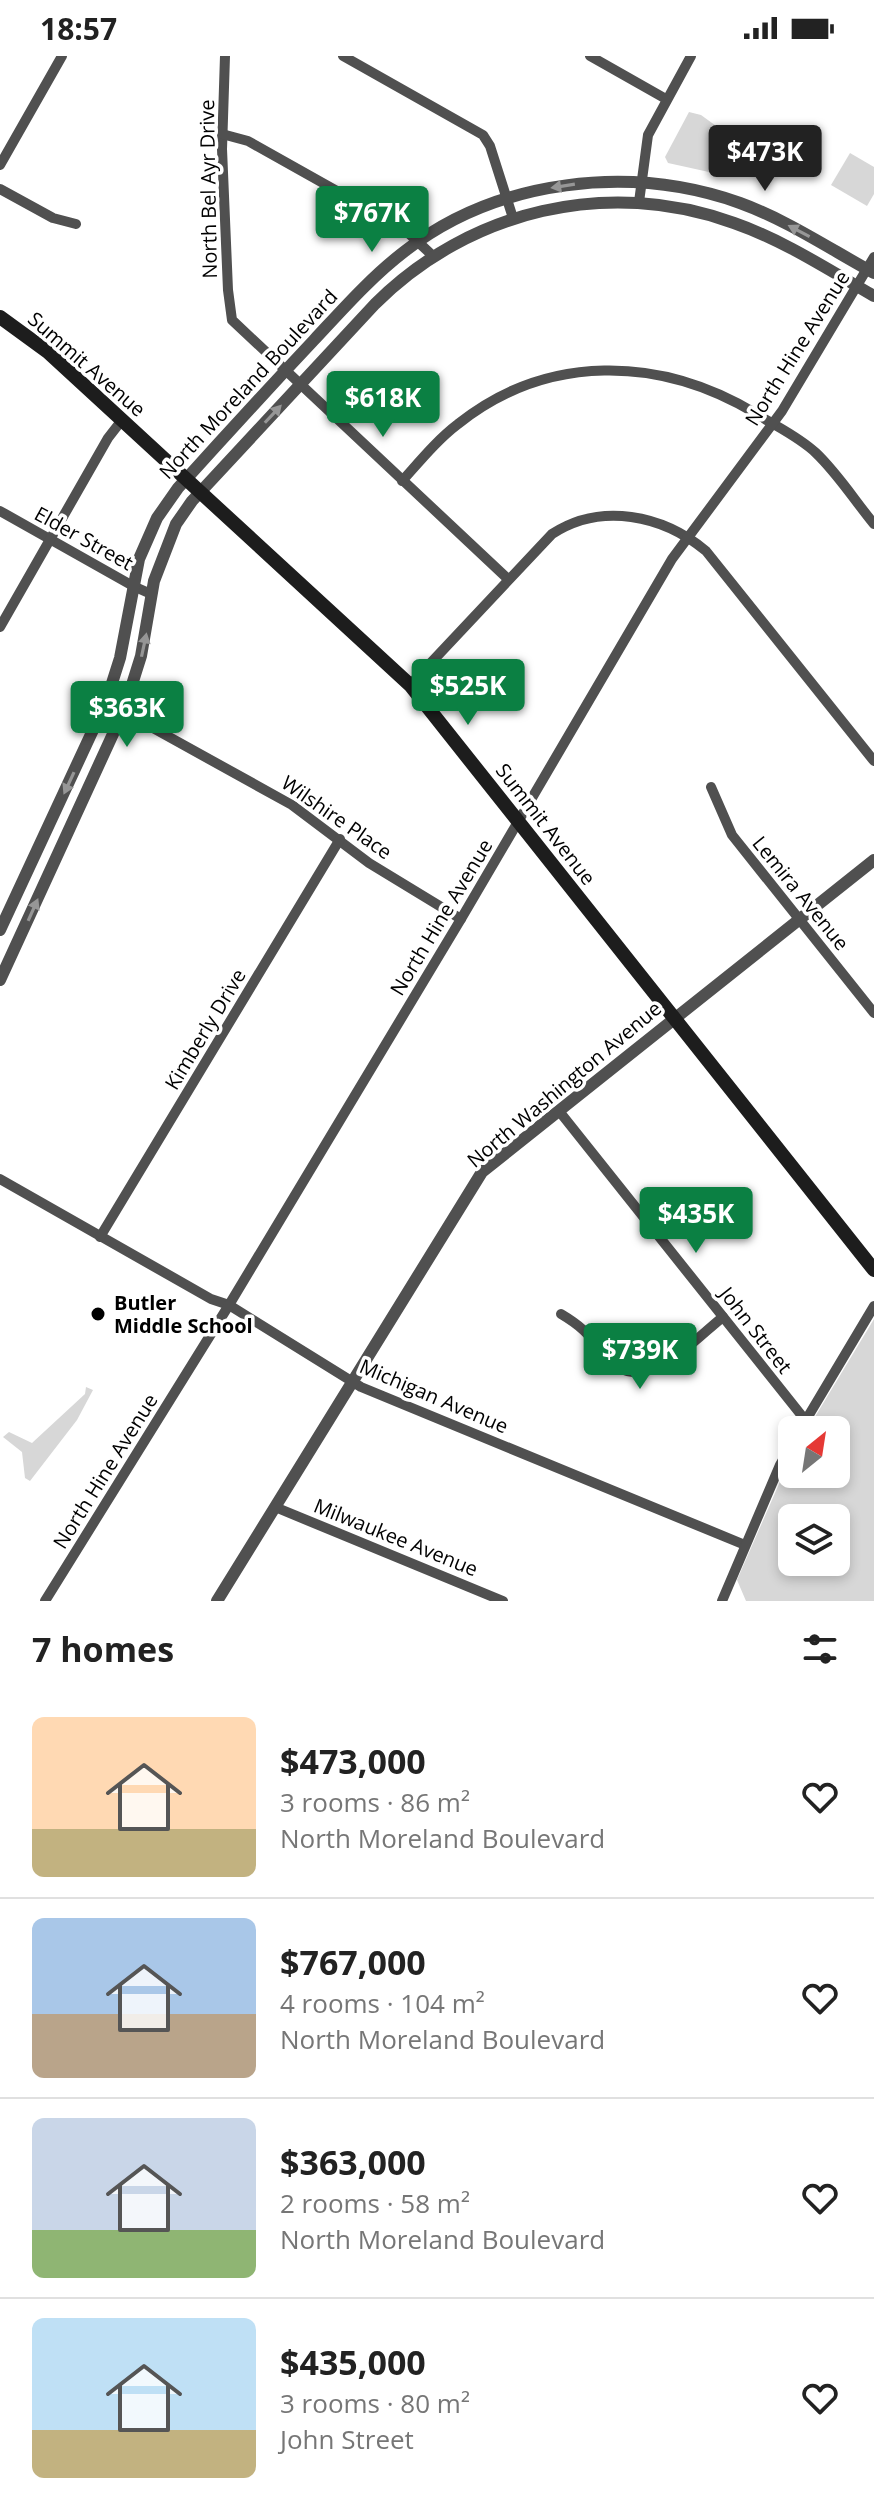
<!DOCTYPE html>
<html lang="en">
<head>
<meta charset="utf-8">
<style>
  :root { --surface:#fff; --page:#f6f6f6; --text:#222; --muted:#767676; --line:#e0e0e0; --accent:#0b8043 }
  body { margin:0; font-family:"Open Sans",sans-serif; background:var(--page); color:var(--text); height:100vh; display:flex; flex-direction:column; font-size:30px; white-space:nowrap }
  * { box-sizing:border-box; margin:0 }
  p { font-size:26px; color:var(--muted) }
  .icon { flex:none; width:44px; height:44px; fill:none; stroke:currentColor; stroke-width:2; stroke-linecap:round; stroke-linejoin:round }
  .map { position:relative; height:1545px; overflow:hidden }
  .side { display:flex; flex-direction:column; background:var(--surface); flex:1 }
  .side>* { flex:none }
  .needle { width:52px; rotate:30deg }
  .tools { position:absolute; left:778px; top:1360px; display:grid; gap:16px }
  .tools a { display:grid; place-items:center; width:72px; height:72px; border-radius:12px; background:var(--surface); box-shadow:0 4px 12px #0003; font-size:40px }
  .price { position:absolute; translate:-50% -68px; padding:0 18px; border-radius:8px; background:var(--accent); color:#fff; font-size:26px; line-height:52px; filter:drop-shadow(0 2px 4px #0008) }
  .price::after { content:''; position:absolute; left:50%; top:48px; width:24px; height:18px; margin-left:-12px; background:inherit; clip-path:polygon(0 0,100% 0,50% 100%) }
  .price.on { background:#222; color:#fff }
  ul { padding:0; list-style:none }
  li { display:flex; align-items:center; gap:24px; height:200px; padding:0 32px }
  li+li { border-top:2px solid var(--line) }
  li span { display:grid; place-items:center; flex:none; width:224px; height:160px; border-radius:12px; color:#555 }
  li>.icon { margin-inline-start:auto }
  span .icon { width:96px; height:96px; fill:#fffc; stroke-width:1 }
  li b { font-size:34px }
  h2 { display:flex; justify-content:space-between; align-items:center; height:96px; padding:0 32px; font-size:34px }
  .status { display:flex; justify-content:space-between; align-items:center; height:56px; padding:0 40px; background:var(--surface); direction:ltr }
  .status svg { height:22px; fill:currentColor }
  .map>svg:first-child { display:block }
  .green { fill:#d7d7d7; fill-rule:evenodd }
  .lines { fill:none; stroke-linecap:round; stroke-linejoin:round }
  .minor { stroke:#505050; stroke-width:10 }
  .tertiary { stroke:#505050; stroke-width:12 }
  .secondary { stroke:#1d1d1d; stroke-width:14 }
  .oneway { fill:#969696 }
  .poi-dot { fill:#000; stroke:#fff; stroke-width:3 }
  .labels { text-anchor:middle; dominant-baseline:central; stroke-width:7; stroke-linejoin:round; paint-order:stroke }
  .street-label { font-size:20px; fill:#000; stroke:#fff }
  .poi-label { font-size:20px; font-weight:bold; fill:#000; stroke:#fff; text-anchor:start }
</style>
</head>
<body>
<div class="status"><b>18:57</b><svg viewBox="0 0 49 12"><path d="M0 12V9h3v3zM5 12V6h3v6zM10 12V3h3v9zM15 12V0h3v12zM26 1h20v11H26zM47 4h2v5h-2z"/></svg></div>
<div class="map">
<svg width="874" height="1545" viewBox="0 0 874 1545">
  <rect width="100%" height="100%" fill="#fff"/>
  <g class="green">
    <path d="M689,56l12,3 22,16 4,23 -9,20 -50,-11 -3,-6z"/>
    <path d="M850,97l24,14v27l-7,12 -36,-21z"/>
    <path d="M874,1263v282h-128l-9,-21 55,-126v20h44v-44h-29zM792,1462h44v44h-44z"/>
    <path d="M86,1331l7,3 -16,30 -47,61 -5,-3 -3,-26 -19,-15 6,-5 23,11 53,-49z"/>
  </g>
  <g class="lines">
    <g class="minor">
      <path d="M225,0l-3,93 6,141 4,30 276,259"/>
      <path d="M343,0l140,79 7,11 23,72"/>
      <path d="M590,0l76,43"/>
      <path d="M222,78l26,7 155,87 30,28"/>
      <path d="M0,109l62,-109"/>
      <path d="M0,133l53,29 23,6"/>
      <path d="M639,146l9,-67 43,-79"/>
      <path d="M402,425c18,-20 35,-41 56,-57 89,-71 202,-68 297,-11 20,13 43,23 61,40 22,21 39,48 58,71"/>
      <path d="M0,455l133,75 18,8"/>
      <path d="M0,571l108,-189 14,-18"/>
      <path d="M410,629l142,-151c49,-32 111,-19 154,17l168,210"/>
      <path d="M106,646l186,103 77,58 92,56"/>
      <path d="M711,731l21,48 142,178"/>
      <path d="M559,1055l247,310"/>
      <path d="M0,1123l211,120 18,6 132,82 384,158"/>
      <path d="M100,1181l240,-398"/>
      <path d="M561,1258c27,16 30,25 50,47 33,36 85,-23 112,-44"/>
      <path d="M800,1374l74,-124"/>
      <path d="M275,1451l228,94"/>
      <path d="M45,1545l184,-296 232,-386 211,-360 110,-148 92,-154"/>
      <path d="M722,1545l58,-136 12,-21"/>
    </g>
    <g class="tertiary">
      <path d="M0,874l106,-228 14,-44 19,-99 18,-41 21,-30c45,-50 90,-99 136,-148 29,-31 57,-63 91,-89 93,-72 225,-87 335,-48 47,17 90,46 134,70"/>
      <path d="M0,924l124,-270 17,-54 13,-75 22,-57 16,-23 183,-197c94,-94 233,-127 359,-81 49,17 95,47 140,73"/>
      <path d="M217,1545l265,-429 392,-312"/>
    </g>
    <path class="secondary" d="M0,261l48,35 362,333 464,585"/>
  </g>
  <defs><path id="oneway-solid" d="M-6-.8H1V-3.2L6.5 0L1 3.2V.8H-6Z" transform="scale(2)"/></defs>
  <g class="oneway">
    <use href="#oneway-solid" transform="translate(563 130) rotate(171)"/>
    <use href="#oneway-solid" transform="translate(799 175) rotate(-152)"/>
    <use href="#oneway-solid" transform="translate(273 358) rotate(-47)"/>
    <use href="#oneway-solid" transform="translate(144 589) rotate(-78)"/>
    <use href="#oneway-solid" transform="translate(69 727) rotate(115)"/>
    <use href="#oneway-solid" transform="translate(33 854) rotate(-66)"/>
  </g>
  <circle class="poi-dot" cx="98" cy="1258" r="8"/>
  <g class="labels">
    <g class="street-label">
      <text transform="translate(208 133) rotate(-91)">North Bel Ayr Drive</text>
      <text transform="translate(797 292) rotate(-58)">North Hine Avenue</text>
      <text transform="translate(87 308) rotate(41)">Summit Avenue</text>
      <text transform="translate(248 328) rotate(-47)">North Moreland Boulevard</text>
      <text transform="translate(84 482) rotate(29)">Elder Street</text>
      <text transform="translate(337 761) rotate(35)">Wilshire Place</text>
      <text transform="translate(546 768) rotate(52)">Summit Avenue</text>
      <text transform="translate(801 837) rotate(51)">Lemira Avenue</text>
      <text transform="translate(441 861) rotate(-59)">North Hine Avenue</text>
      <text transform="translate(205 973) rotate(-59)">Kimberly Drive</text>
      <text transform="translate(564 1028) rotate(-40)">North Washington Avenue</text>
      <text transform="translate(756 1274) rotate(52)">John Street</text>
      <text transform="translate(434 1340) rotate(23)">Michigan Avenue</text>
      <text transform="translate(105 1415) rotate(-58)">North Hine Avenue</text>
      <text transform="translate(396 1481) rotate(22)">Milwaukee Avenue</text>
    </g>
    <g class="poi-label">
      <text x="114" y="1246">Butler<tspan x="114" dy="23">Middle School</tspan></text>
    </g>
  </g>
</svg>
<div class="tools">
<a><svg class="needle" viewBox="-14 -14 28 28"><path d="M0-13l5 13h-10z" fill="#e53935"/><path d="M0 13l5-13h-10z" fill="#767676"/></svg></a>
<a><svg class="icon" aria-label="layers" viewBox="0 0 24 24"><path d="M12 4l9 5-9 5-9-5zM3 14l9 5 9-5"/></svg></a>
</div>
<b class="price on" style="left:765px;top:137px">$473K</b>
<b class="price" style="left:372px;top:198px">$767K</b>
<b class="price" style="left:383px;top:383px">$618K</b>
<b class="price" style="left:468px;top:671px">$525K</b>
<b class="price" style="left:127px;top:693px">$363K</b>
<b class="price" style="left:696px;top:1199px">$435K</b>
<b class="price" style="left:640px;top:1335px">$739K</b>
</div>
<section class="side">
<h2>7 homes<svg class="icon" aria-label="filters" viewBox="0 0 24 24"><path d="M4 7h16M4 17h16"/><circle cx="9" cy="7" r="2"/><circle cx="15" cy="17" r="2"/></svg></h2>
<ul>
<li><span style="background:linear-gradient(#ffd9b3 70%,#c2b280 0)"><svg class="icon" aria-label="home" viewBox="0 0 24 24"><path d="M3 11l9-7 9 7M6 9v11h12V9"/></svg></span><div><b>$473,000</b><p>3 rooms · 86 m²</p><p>North Moreland Boulevard</p></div><svg class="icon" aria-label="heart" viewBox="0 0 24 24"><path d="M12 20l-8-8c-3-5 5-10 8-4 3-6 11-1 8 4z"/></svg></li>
<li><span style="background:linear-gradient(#a9c7e8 60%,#b9a48a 0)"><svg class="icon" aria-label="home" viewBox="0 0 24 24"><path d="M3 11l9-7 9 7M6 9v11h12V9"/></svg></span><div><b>$767,000</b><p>4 rooms · 104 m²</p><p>North Moreland Boulevard</p></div><svg class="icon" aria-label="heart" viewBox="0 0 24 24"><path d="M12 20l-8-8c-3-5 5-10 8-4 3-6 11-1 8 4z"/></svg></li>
<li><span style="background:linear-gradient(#c9d6e8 70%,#8fb573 0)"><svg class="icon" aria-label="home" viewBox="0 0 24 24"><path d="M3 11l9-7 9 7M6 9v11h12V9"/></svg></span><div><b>$363,000</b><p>2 rooms · 58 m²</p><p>North Moreland Boulevard</p></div><svg class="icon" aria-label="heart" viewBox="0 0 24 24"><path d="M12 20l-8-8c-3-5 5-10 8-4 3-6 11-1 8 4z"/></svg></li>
<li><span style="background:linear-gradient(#bfe0f5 70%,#c2b280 0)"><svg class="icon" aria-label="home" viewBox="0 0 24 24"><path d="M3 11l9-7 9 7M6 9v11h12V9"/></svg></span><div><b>$435,000</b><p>3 rooms · 80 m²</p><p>John Street</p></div><svg class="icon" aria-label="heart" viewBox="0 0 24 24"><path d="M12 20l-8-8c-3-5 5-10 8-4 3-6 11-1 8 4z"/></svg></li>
</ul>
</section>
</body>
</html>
